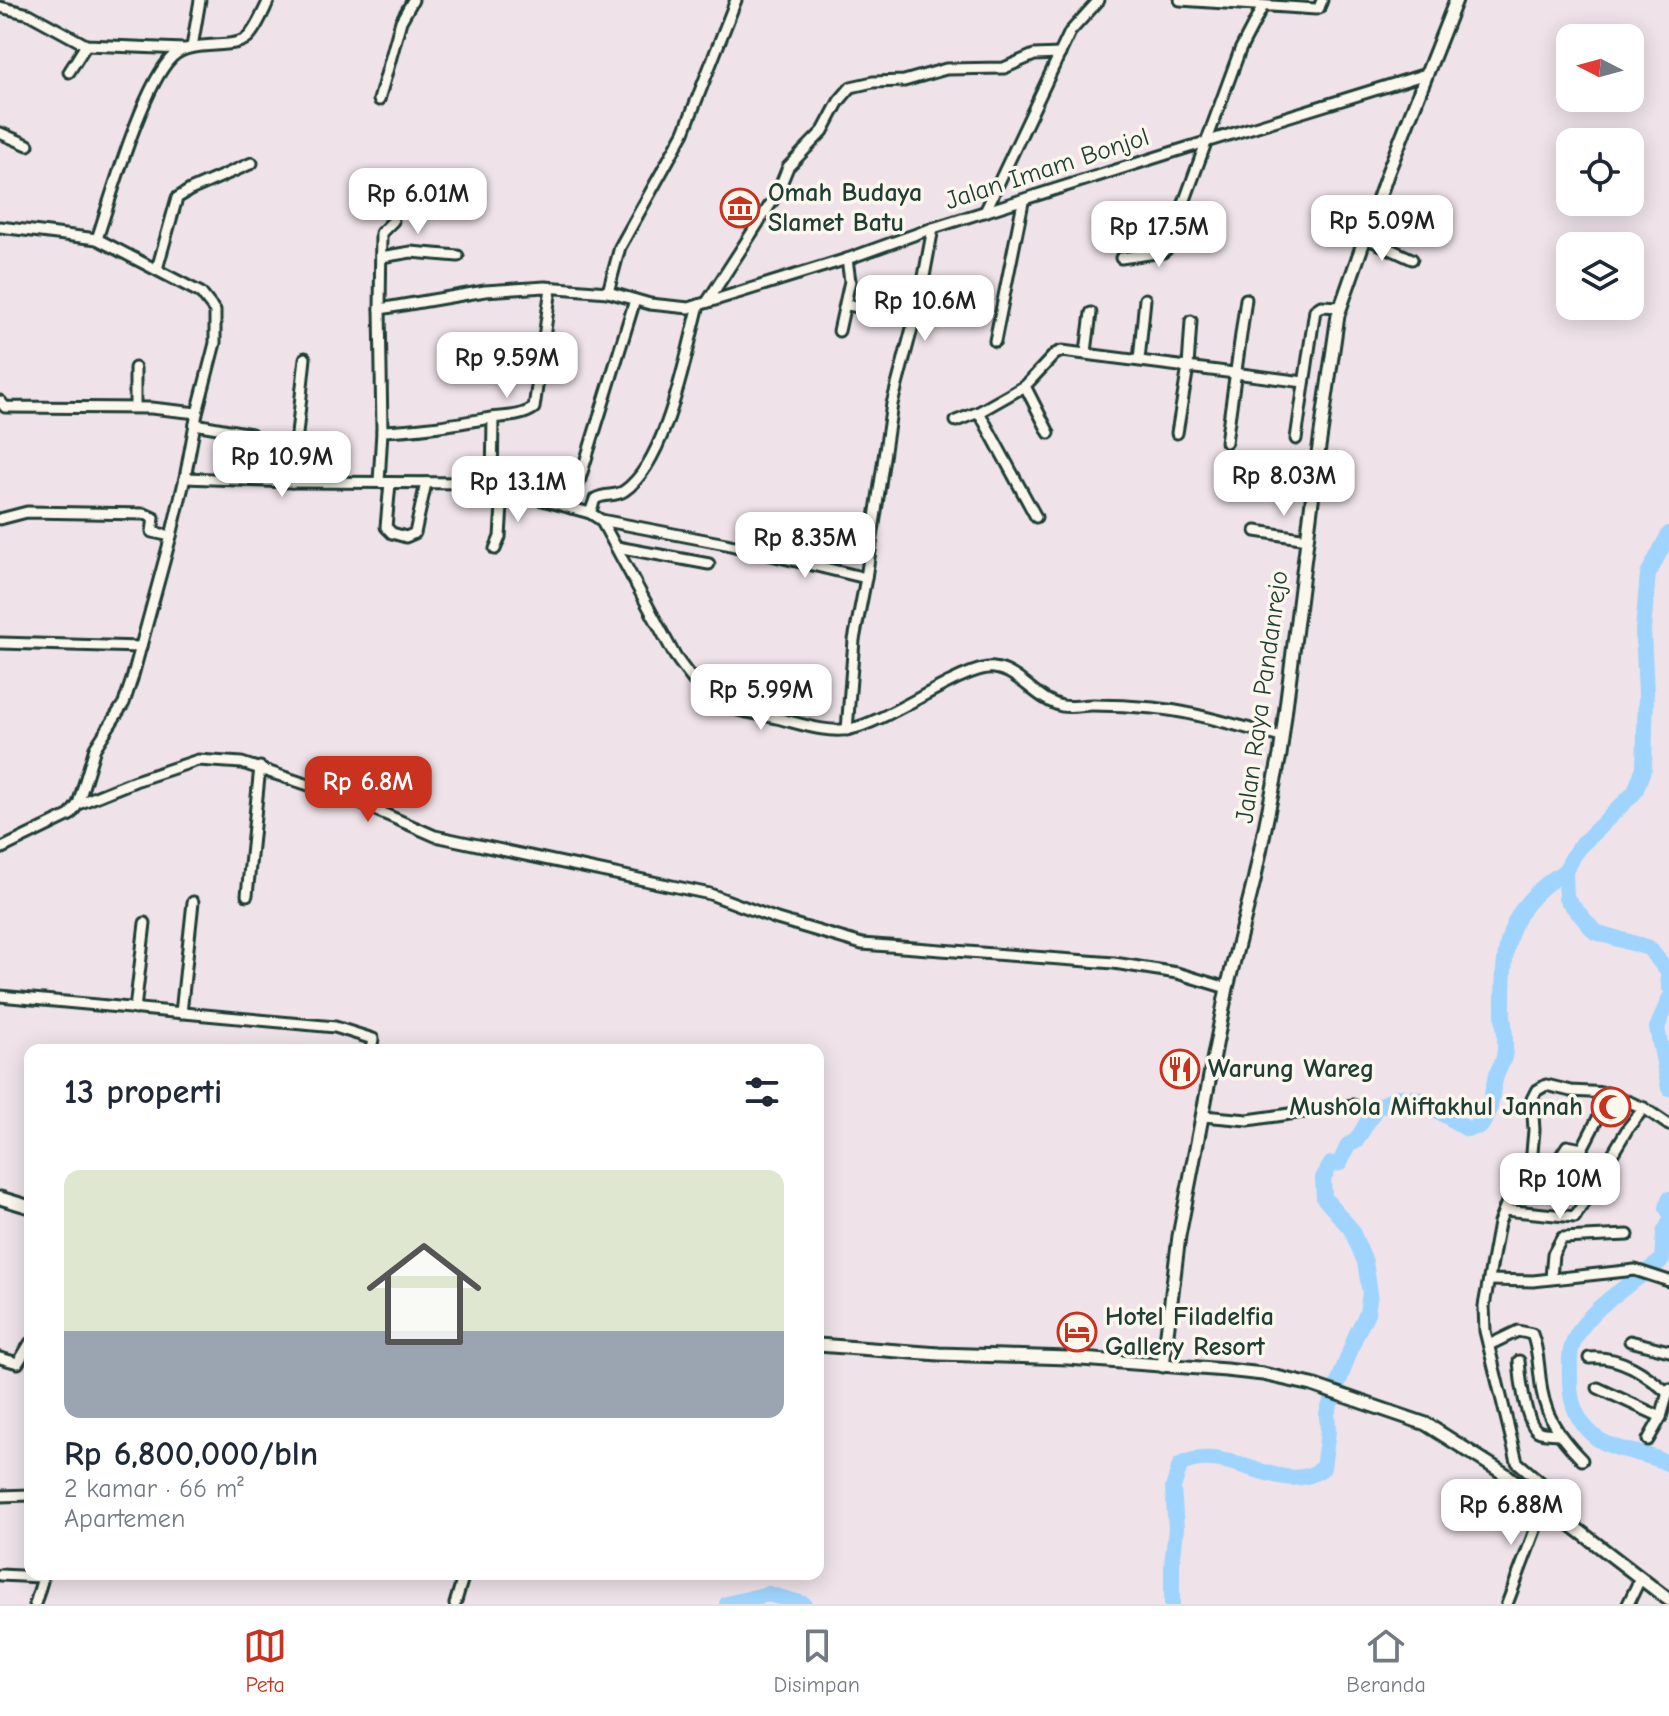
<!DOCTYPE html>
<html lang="id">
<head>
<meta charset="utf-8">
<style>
  :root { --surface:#fff; --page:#f6f6f7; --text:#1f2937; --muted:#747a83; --line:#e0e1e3; --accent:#c8321e }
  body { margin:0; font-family:"Comic Neue",sans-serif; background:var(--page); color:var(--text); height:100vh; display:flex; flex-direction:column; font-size:30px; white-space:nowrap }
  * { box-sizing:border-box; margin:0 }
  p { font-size:26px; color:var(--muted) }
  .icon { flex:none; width:44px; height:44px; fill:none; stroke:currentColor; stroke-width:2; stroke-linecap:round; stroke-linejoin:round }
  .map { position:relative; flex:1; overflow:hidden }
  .sheet { position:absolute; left:24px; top:1044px; width:800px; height:536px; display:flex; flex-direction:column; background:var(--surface); border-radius:16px; box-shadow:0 4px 20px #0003 }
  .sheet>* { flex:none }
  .needle { width:52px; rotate:276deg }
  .tools { position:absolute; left:1556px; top:24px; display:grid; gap:16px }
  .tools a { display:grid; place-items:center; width:88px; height:88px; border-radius:16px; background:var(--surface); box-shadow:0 4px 20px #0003; font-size:40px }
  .price { position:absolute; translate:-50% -68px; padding:0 18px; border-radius:16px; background:#fff; color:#222; font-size:26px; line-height:52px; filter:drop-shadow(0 2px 4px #0008) }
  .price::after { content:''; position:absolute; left:50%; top:48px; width:24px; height:18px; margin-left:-12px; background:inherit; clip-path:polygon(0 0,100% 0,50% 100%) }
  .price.active { background:var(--accent); color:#fff }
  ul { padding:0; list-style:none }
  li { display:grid; align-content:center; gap:16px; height:424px; padding:0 40px }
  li+li { border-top:2px solid var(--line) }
  li span { display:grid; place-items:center; height:248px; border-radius:16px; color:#555 }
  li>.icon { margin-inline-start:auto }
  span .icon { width:144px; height:144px; fill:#fffc; stroke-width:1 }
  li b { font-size:34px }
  h2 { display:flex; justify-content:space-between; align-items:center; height:96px; padding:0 40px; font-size:34px }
  .tabs { display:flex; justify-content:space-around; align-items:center; height:112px; border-top:2px solid var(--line); background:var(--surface); font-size:22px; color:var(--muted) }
  .tabs a { display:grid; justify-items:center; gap:4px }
  .tabs .active { color:var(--accent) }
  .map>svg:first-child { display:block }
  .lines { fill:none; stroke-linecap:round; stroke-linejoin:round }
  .river { stroke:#9ed4fd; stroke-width:16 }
  .minor-casing { stroke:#1f3d34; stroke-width:15 }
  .major-casing { stroke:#1f3d34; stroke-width:17 }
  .minor { stroke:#fbf7ec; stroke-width:9 }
  .major { stroke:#fbf7ec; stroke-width:11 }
  .labels { text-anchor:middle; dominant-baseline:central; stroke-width:7; stroke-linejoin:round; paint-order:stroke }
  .street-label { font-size:26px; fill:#1f3d34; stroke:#fbf7ec }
  .poi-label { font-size:26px; font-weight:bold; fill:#1f3d34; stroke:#fbf7ec; text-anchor:start }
</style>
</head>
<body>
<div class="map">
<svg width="1669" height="1604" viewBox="0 0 1669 1604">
  <rect width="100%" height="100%" fill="#efe3e9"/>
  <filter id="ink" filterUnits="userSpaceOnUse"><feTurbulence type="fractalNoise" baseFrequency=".0125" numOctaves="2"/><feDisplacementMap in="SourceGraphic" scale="16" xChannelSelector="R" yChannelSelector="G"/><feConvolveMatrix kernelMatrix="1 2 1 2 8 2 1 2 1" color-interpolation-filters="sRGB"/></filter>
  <g filter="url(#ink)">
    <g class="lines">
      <g class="river">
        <path d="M1669,534l-21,40 -5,56 3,64 -2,73 -9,25 -57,56 -13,23 1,27 29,34 54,16 19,24 1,14"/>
        <path d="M1669,999l-12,29 12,60"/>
        <path d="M1669,1199l-2,9 2,4"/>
        <path d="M1669,1223l-5,10 -2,27c-29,24 -82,51 -91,90 -2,10 -1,22 -1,31 0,23 7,40 24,55 21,17 52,15 75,28"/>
        <path d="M727,1604l41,-10 36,10"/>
        <path d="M1172,1604v-40l4,-35 -3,-41 7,-23c47,-25 102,35 143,3l5,-37 -1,-18 29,-78 11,-22 3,-20 -5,-31 -14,-33 -27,-31 -1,-20 8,-14 9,-1 8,-18 8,-4 20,-33 22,-11 21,2 48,30 14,-3c13,-21 8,-24 14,-46 1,-8 7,-15 9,-23 3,-13 0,-30 -1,-43 0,-67 1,-105 62,-143"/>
      </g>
      <g class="minor-casing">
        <g id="minor">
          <path d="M1180,0l136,9 3,-1 3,-8"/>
          <path d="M0,7l29,7 57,31 98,4"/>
          <path d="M192,47l8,-47"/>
          <path d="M69,72l17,-27"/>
          <path d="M379,100l22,-79 12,-21"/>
          <path d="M0,133l28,12"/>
          <path d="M985,212l85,-180 29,-32"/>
          <path d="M0,227l97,12 104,54 14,18v32l-18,70 -12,65 -14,58 -39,143 -8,24 -29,45 -17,56 -8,11 -70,34"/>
          <path d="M1366,238l46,21"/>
          <path d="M97,239c14,-42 46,-154 75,-182 20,-19 61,-6 76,-20 9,-9 15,-25 21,-37"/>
          <path d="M381,257l30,-5 47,4"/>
          <path d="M1121,258l42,-6 4,-3 73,-199 23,-44"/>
          <path d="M157,269l20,-71 13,-8 62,-27"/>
          <path d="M608,292l12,-45 64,-115 52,-132"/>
          <path d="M707,302l70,-108 11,-27 35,-36 16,-30 12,-14 22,-5 31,-1 42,-12 58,-1 30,-13 26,-1"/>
          <path d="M847,305l42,7"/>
          <path d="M380,309l1,-76 12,-12"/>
          <path d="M839,331l11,-50 -3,-22"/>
          <path d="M995,341l28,-139"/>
          <path d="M1086,352l5,-39"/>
          <path d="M1139,360l6,-61"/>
          <path d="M135,368v39"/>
          <path d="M0,401l5,6 146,1 46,5"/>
          <path d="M979,412l46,-26"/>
          <path d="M956,421l23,-9 57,105"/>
          <path d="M195,424l56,10"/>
          <path d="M382,431c37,-1 72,-7 109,-13 15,-2 30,-1 43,-10l17,-120"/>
          <path d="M1049,433l-24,-47 30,-32 7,-3 242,31"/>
          <path d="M1177,433l11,-66 3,-46"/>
          <path d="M1296,439l19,-129 6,-4 19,1"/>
          <path d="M1226,442l20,-143"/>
          <path d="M185,478l107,4 188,1 110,30 11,7 74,136c35,49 39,50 97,61 24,5 54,17 78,12 36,-6 116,-65 144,-61 26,3 42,32 68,38 9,2 20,-1 30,-1 20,0 41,1 61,3 44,4 86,19 129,29"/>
          <path d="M292,482l13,-124"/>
          <path d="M379,482l3,-51 -2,-122 105,-18 60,-4 63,5 42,12 39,4 158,-49 86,-31 237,-75 256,-79"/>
          <path d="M390,483l-4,44 6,6 14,4 9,-4 11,-50"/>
          <path d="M492,484l1,-66"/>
          <path d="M571,508l64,-208"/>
          <path d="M590,513l5,-14c9,-6 20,-2 29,-8 43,-29 62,-138 75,-186"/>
          <path d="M0,519l27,-7 118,2 9,4 -2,14 19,4"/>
          <path d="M601,520l125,24 140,34 26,-174 28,-106 13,-70"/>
          <path d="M1256,531l51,8"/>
          <path d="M617,547l92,17"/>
          <path d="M495,549l5,-12 3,-48"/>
          <path d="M0,643l141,4"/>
          <path d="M847,730l7,-90 12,-62"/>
          <path d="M78,804l57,-23 63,-21 44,3 106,35 87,38 275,58 67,25 85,25 252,19 63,10 50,15"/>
          <path d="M247,895l13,-128"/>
          <path d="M0,996l335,31 38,12 -2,11"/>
          <path d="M135,1009l10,-86"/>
          <path d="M181,1013l12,-111"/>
          <path d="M1203,1116l45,4 105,-15"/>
          <path d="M1526,1170l14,2 18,-12 9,-14 15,3 18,-35 7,-21"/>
          <path d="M1504,1210l71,7 53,-89 16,-20"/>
          <path d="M1551,1278l2,-24 9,-16 66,-3"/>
          <path d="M1489,1280l44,1 102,-11 34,11"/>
          <path d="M1630,1341l39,10"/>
          <path d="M1489,1345l29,-14 14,3c6,15 6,27 8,43 3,36 17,58 42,83"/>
          <path d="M0,1358l18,5 12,-20"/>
          <path d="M1589,1358c32,-3 57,16 80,36"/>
          <path d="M1519,1361c1,14 6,62 19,70 5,3 14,2 20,3"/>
          <path d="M1598,1388l63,29"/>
          <path d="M1648,1440l13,-23 8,-28"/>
          <path d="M0,1496l30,-1"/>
          <path d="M1536,1497l9,-11 -28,-24 -32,-131 -1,-25 15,-83 8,-21 23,-39 2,-10 2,-23 -2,-31 4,-8 10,-6 25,6 36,2 37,15 25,17"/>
          <path d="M1469,1521l29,-21 42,13"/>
          <path d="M0,1575l41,2 1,4 -7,23"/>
          <path d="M455,1604l9,-30"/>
          <path d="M1507,1604l38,-100"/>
          <path d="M1628,1604l12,-25"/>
        </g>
      </g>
      <g class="major-casing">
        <g id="major">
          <path d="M0,1198l30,9"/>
          <path d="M818,1345l121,9 129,4 158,12 37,4 49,11 114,39 82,52 161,124"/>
          <path d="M1163,1366l16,-130 48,-248 27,-107 26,-126 37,-294 21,-146 50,-143 68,-172"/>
        </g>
      </g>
      <use href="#minor" class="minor"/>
      <use href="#major" class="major"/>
    </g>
  </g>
  <defs>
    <g id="museum-ring" transform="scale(2)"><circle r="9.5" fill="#fbf7ec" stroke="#c8321e" stroke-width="1.5"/><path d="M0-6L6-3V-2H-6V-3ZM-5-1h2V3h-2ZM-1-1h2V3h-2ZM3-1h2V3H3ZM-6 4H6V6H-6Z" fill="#c8321e"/></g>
    <g id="restaurant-ring" transform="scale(2)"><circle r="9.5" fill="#fbf7ec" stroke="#c8321e" stroke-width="1.5"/><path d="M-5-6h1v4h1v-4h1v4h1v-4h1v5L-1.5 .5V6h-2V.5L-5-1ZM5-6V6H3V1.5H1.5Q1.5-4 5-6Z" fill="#c8321e"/></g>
    <g id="mosque-ring" transform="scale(2)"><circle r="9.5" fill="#fbf7ec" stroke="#c8321e" stroke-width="1.5"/><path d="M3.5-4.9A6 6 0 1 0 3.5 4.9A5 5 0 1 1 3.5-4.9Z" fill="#c8321e"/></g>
    <g id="hotel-ring" transform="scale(2)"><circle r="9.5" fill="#fbf7ec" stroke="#c8321e" stroke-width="1.5"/><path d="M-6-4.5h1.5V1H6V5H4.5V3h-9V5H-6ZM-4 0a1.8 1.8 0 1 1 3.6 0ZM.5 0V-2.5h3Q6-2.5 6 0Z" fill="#c8321e"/></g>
  </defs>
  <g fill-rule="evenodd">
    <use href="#museum-ring" x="740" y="208"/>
    <use href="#restaurant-ring" x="1180" y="1069"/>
    <use href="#mosque-ring" x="1611" y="1107"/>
    <use href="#hotel-ring" x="1077" y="1332"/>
  </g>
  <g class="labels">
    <g class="street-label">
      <text transform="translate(1047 169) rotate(-18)">Jalan Imam Bonjol</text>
      <text transform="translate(1262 697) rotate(-82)">Jalan Raya Pandanrejo</text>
    </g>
    <g class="poi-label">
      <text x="768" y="193">Omah Budaya<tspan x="768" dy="30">Slamet Batu</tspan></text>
      <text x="1208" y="1069">Warung Wareg</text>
      <text x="1583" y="1107" text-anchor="end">Mushola Miftakhul Jannah</text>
      <text x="1105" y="1317">Hotel Filadelfia<tspan x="1105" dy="30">Gallery Resort</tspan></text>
    </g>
  </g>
</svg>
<div class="tools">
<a><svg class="needle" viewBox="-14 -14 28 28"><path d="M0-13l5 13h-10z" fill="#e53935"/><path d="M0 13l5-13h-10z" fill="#747a83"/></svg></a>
<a><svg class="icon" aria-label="locate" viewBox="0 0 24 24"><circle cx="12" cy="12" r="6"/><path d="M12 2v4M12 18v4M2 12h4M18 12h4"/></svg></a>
<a><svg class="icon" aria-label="layers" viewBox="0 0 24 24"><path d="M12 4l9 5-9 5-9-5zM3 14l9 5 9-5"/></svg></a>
</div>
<b class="price" style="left:418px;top:236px">Rp 6.01M</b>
<b class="price" style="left:1382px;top:263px">Rp 5.09M</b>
<b class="price" style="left:1159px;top:269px">Rp 17.5M</b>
<b class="price" style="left:925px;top:343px">Rp 10.6M</b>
<b class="price" style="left:507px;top:400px">Rp 9.59M</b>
<b class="price" style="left:282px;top:499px">Rp 10.9M</b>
<b class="price" style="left:1284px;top:518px">Rp 8.03M</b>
<b class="price" style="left:518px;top:524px">Rp 13.1M</b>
<b class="price" style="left:805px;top:580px">Rp 8.35M</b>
<b class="price" style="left:761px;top:732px">Rp 5.99M</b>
<b class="price active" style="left:368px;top:824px">Rp 6.8M</b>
<b class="price" style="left:1560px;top:1221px">Rp 10M</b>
<b class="price" style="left:1511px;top:1547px">Rp 6.88M</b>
<section class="sheet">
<h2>13 properti<svg class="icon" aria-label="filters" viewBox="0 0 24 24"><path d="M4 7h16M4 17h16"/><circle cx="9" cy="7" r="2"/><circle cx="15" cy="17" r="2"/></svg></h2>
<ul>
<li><span style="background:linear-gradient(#dfe7d0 65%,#9aa5b1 0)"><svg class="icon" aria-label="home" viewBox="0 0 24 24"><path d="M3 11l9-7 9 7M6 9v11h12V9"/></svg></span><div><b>Rp 6,800,000/bln</b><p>2 kamar · 66 m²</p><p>Apartemen</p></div></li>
</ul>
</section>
</div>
<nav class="tabs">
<a class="active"><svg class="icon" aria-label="map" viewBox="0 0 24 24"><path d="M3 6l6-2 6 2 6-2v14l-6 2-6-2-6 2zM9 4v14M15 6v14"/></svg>Peta</a>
<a><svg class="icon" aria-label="saved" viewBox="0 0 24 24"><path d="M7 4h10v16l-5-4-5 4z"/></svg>Disimpan</a>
<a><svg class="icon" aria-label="home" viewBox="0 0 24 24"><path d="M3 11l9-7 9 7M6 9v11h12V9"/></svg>Beranda</a>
</nav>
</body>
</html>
